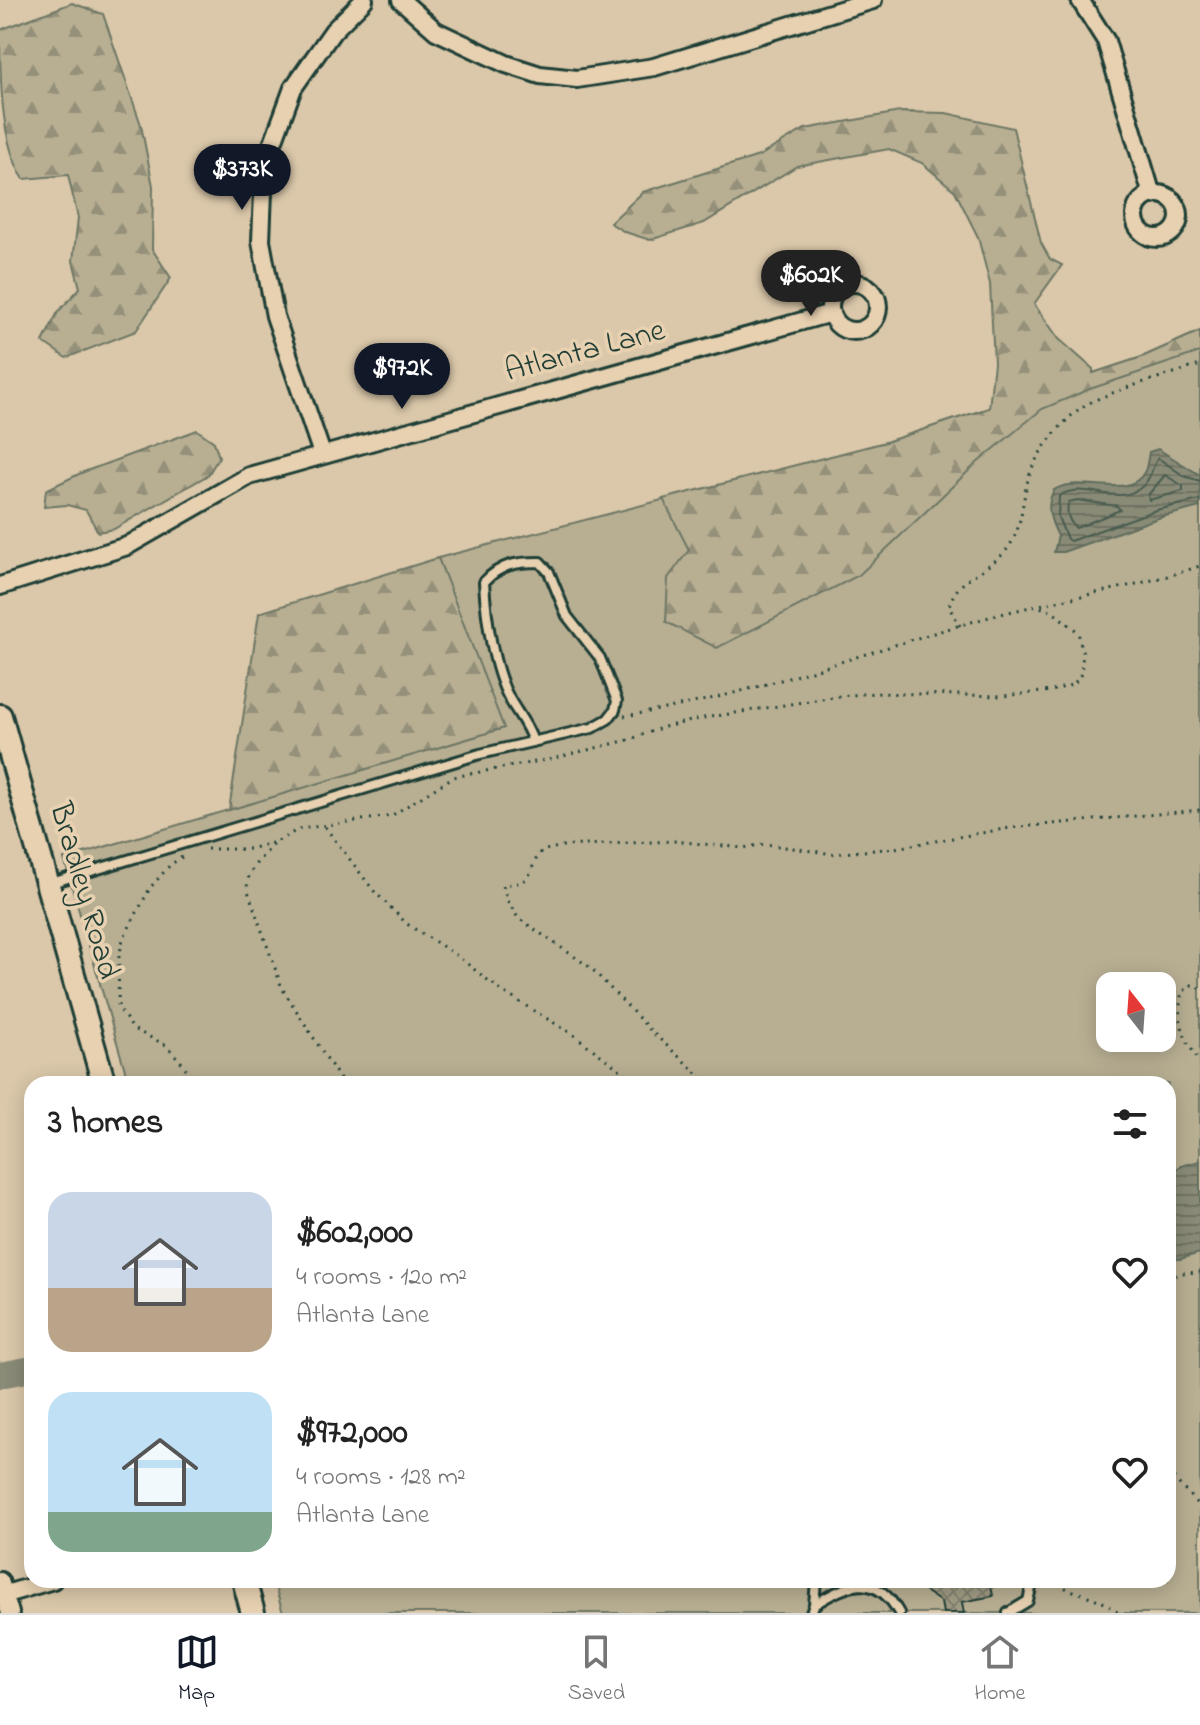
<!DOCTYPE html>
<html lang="en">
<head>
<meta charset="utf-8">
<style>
  :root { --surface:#fff; --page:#f2f2f2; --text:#222; --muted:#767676; --line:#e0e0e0; --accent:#111827 }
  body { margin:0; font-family:"Indie Flower",sans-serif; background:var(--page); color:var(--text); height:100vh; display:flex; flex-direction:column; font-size:30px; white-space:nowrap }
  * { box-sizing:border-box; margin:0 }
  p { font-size:26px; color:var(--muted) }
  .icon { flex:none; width:44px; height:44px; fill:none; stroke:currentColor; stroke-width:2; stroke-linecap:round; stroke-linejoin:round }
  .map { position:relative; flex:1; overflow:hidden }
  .panel { position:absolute; left:24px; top:1076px; width:1152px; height:512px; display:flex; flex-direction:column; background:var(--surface); border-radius:24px; box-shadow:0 4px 20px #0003 }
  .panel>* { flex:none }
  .needle { width:52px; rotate:343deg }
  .fabs { position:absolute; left:1096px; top:972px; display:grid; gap:16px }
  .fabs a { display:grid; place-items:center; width:80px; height:80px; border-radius:16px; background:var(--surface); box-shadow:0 4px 20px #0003; font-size:40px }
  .price { position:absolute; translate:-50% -68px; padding:0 18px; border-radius:28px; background:var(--accent); color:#fff; font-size:26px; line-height:52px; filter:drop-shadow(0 2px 4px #0008) }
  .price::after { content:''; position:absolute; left:50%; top:48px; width:24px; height:18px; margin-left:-12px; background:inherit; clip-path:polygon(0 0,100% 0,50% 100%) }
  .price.current { background:#222; color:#fff }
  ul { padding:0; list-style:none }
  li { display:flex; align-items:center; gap:24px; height:200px; padding:0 24px }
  li span { display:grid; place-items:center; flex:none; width:224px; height:160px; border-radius:24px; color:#555 }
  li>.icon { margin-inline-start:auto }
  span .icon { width:96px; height:96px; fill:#fffc; stroke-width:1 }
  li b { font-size:34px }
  h2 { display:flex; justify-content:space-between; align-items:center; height:96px; padding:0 24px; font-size:34px }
  .tab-bar { display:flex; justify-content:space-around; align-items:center; height:112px; border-top:2px solid var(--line); background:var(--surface); font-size:22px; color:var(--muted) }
  .tab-bar a { display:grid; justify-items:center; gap:4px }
  .tab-bar .current { color:var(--accent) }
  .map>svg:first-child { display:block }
  .grass { fill:#b8af93; stroke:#6c7664; stroke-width:2; fill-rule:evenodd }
  .forest { fill:url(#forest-firs); stroke:#6c7664; stroke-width:2 }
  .water { fill:url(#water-rules); stroke:#5f6c5c; stroke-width:2 }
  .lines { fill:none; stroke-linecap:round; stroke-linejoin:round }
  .shore { stroke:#495c4f; stroke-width:2 }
  .river { stroke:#898b77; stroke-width:26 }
  .building { fill:url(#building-cross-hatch); stroke:#1f3d34; stroke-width:2 }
  .lane-casing { stroke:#1f3d34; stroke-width:14 }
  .street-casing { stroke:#1f3d34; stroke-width:22 }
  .secondary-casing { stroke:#1f3d34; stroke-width:28 }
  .path { stroke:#1f3d34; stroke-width:3; stroke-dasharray:2 6; stroke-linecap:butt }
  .lane { stroke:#e7d1b1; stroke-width:8 }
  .street { stroke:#e7d1b1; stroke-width:16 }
  .secondary { stroke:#e7d1b1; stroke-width:22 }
  .labels { text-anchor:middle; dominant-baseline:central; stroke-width:7; stroke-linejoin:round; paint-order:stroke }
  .street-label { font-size:32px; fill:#1f3d34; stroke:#e7d1b1 }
</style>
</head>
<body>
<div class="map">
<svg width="1200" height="1613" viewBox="0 0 1200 1613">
  <defs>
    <pattern id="forest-firs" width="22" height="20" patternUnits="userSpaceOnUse" patternTransform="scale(2)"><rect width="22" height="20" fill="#b8af93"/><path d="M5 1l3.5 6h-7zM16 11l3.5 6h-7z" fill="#959079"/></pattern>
    <pattern id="water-rules" width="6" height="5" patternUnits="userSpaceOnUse" patternTransform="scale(2)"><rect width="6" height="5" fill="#898b77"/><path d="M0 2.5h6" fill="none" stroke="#6f7362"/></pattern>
    <pattern id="building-cross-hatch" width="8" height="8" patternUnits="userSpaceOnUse" patternTransform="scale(2)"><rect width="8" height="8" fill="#a19d85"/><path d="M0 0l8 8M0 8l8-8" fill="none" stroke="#83816e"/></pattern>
  </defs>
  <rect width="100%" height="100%" fill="#dbc8aa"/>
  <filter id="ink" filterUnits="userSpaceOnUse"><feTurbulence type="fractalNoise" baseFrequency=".0125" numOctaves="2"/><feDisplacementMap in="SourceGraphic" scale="16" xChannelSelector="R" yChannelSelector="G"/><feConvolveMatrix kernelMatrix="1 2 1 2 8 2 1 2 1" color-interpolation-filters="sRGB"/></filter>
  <g filter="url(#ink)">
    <path class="grass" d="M1200,331v1282h-917l-10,-33h895v-496h-1039l-65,-225 439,-131 -65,-170 448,-116 256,-85zM1110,986h52v52h-52z"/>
    <g class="forest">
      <path d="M72,3l31,11 38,111 12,61 -1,63 19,29 -35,53 -70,27 -23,-16 15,-30 22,-24 -7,-27 5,-43 -10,-43 -44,4c-24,-34 -24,-106 -24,-149z"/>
      <path d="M900,112l46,1 67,15 28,115 9,16 12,6 -28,39 25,35 34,30v4l49,-16 58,-26v21l-110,37 -48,20 -65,54 -118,112 -142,73 -51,-26 2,-44 21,-28 -26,-51 223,-57 103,-34 5,-45 -4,-79 -12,-47 -23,-46 -33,-28 -33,-14 -92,17 -93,57 -54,17 -25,-8 -15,-9 33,-31 116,-36 46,-27z"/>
      <path d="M197,430l17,12 5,15 -11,18 -94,54 -16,3 -12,-22 -19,-5 -23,2 2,-17 35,-17z"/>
      <path d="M438,558l66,170 -275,82 30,-197z"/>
    </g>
    <g class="water">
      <path d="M1158,449l42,26v32l-42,11 -95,34h-9l4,-16c-8,-16 -13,-30 -4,-46 30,-17 75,12 91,-19 2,-5 3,-13 4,-19z"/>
      <path d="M1200,1161v92l-20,6 -12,-1v-85l16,-8z"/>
    </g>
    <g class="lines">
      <g class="shore">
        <path d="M1165,475l18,11v5l-34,9 -1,-5z"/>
        <path d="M1200,481l-16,-5 -26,-18c-7,10 -7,23 -19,31 -25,17 -55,-9 -80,7l-1,21 9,22 3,2 86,-31 44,-10"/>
        <path d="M1077,500l40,6 3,4 -44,18c-7,-6 -11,-17 -7,-26z"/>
      </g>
      <path class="river" d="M0,1375l32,-6"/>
    </g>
    <path class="building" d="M908,1580h82l3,16 -31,6 2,11h-21l-2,-11z"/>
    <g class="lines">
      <g class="lane-casing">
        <g id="lane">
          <path d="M48,884l432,-130 112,-26 16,-9 7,-9 2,-9 -17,-43 -33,-42 -18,-44 -9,-10c-24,0 -39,2 -56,20 2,35 9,86 25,116 8,15 19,27 24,44"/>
          <path d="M814,1605c32,-21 62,-34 85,8"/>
          <path d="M811,1613l3,-8 2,-25"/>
          <path d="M1008,1613l20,-12 5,-21"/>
        </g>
      </g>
      <g class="street-casing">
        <g id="street">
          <path d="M401,0l35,31 70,33 34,11 37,4 77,-12 219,-67"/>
          <path d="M1080,0l26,41 46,154"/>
          <circle cx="1157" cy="216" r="22"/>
          <circle cx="854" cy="307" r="24"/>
          <path d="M322,454l-47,-138 -14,-75 3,-74 29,-79 40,-57 31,-31"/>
          <path d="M0,586l127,-40 122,-70 582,-163"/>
          <path d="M0,1581l10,32"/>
          <path d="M6,1594l47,-14"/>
        </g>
      </g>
      <g class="secondary-casing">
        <g id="secondary">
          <path d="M0,716l104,368"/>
          <path d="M244,1580l9,33"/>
        </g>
      </g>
      <g class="path">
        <path d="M960,626l-11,-19c6,-30 42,-36 59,-59 17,-23 13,-57 25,-82 10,-21 28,-42 46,-57 24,-17 91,-34 121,-44"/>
        <path d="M624,716c122,-18 239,-64 358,-97 72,-20 147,-29 218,-53"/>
        <path d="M325,827l49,64 33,33 49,31 47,37 71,43 65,49"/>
        <path d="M273,845c-12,14 -29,26 -25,46l34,97 61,96"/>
        <path d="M207,849h42l27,-7 23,-13 92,-13 62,-39 98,-18 77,-19 36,-13 40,-9 136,-22 34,-3 129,3 49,-5 22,-7 7,-10 2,-21 -5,-21 -25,-20 -13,-5"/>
        <path d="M182,857l-12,8 -20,23 -27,51 -4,18 -1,50 15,22 33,16 17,19 13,20"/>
        <path d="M1200,988l-8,-3 -10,7c-6,28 2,48 18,70"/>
        <path d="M709,1084l-56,-51 -62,-65 -73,-50 -11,-18 -4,-15c34,-3 22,-10 38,-34l22,-5 111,-5 69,7 22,-4 68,10 62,-6 115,-20 190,-18"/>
        <path d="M1168,1279l14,-6 18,-1"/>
        <path d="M1168,1472l32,35"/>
        <path d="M1051,1580c21,15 48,14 67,33"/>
      </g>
      <use href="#lane" class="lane"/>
      <use href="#street" class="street"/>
      <use href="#secondary" class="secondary"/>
    </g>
  </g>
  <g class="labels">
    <g class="street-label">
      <text transform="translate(585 352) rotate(-15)">Atlanta Lane</text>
      <text transform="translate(83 891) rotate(74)">Bradley Road</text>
    </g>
  </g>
</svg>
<div class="fabs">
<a><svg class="needle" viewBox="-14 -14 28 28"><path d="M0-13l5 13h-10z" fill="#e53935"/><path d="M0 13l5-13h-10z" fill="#767676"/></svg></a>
</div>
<b class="price" style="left:242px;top:212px">$373K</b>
<b class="price current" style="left:811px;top:318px">$602K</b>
<b class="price" style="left:402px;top:411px">$972K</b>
<section class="panel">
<h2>3 homes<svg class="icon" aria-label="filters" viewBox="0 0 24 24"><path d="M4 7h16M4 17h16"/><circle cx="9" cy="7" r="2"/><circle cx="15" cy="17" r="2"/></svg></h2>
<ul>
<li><span style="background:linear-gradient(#c9d6e8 60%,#b9a48a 0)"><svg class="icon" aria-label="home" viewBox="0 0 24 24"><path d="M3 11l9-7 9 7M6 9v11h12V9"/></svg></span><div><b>$602,000</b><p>4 rooms · 120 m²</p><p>Atlanta Lane</p></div><svg class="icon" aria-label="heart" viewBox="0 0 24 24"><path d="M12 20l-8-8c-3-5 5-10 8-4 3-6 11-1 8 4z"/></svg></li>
<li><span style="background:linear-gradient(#bfe0f5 75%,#7fa58c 0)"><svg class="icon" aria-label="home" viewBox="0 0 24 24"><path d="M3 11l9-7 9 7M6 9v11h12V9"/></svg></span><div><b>$972,000</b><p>4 rooms · 128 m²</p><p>Atlanta Lane</p></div><svg class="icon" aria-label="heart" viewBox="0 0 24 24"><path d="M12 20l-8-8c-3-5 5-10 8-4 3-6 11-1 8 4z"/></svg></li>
</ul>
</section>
</div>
<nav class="tab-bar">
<a class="current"><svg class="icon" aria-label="map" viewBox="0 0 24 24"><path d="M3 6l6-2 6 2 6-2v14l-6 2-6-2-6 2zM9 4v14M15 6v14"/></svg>Map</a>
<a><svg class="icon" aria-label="saved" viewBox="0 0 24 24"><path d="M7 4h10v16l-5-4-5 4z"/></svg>Saved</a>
<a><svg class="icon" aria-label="home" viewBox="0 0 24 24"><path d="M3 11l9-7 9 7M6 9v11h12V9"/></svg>Home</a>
</nav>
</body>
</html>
